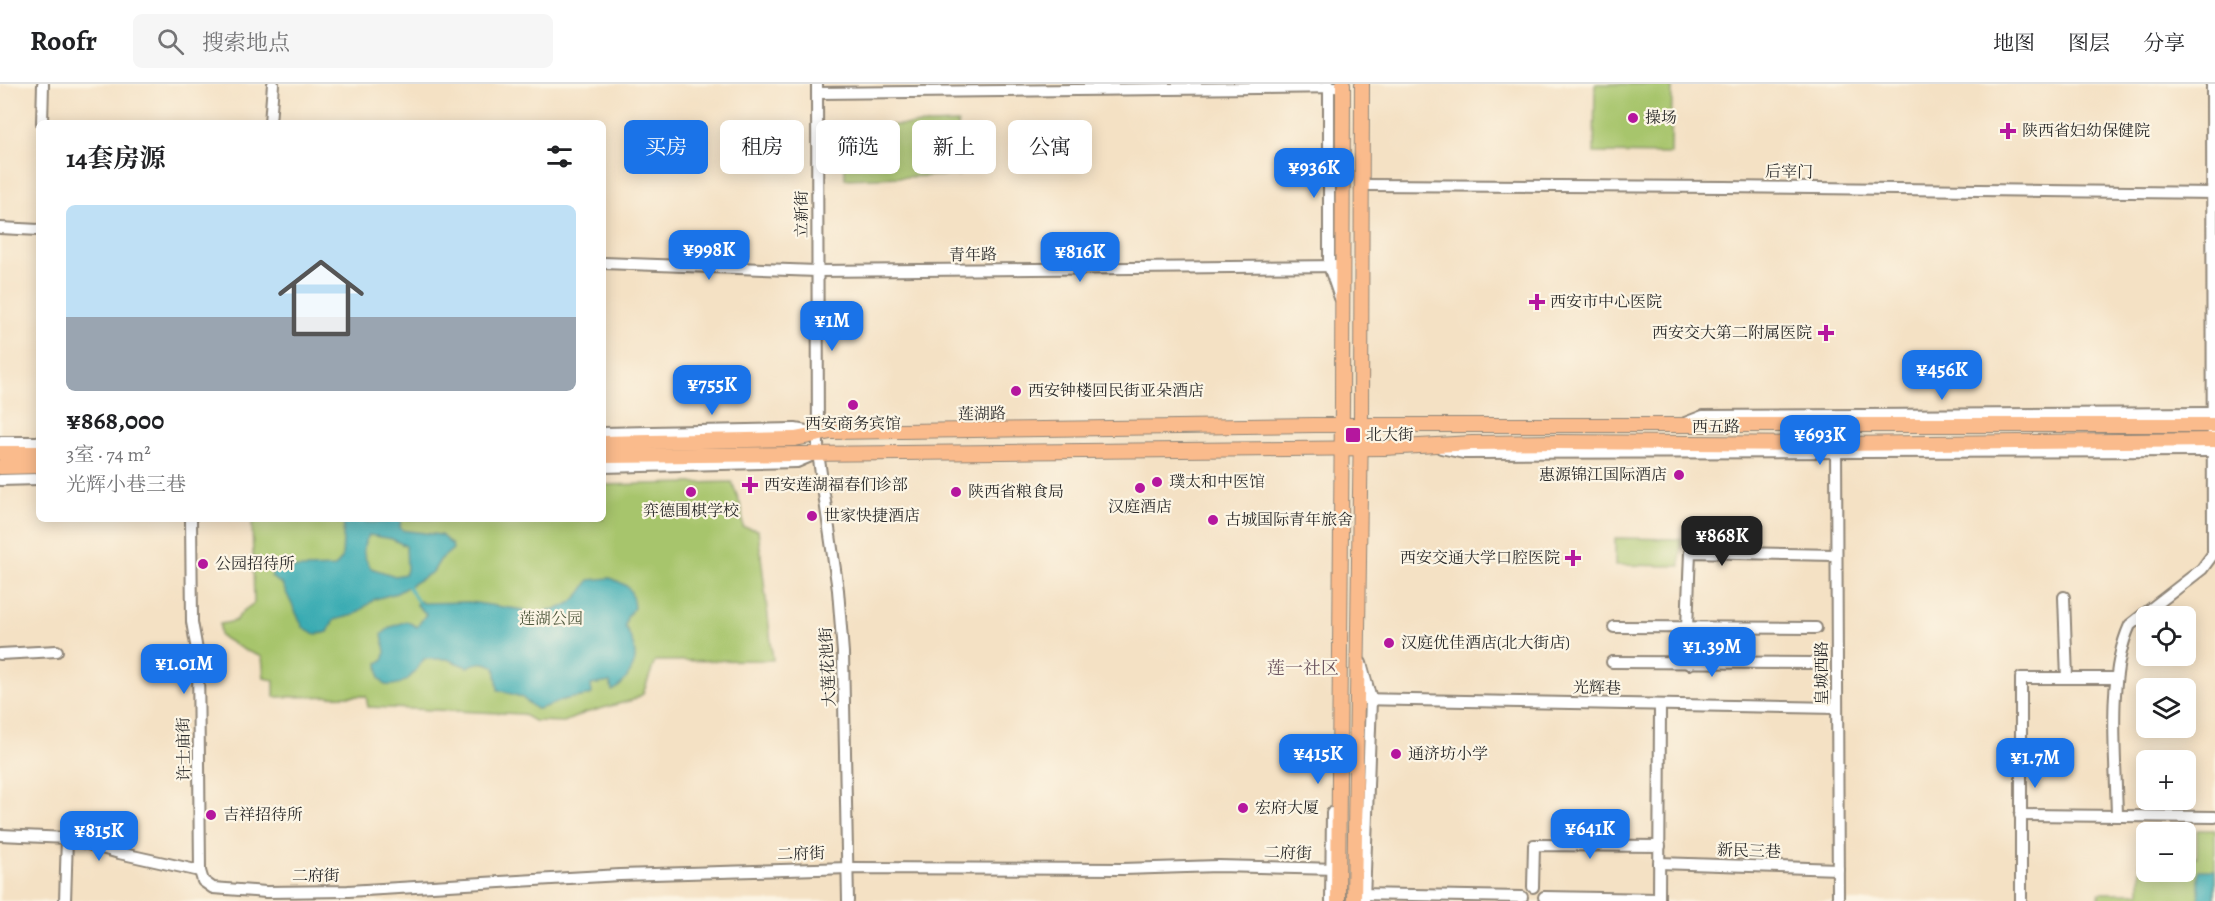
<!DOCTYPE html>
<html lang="zh">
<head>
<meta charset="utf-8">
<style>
  :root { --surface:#fff; --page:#f6f6f6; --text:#202124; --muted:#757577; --line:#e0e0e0; --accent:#1a73e8 }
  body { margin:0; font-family:Alegreya,"Noto Serif SC",serif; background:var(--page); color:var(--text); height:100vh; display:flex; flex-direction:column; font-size:22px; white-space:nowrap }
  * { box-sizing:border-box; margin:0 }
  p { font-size:20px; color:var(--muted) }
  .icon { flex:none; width:33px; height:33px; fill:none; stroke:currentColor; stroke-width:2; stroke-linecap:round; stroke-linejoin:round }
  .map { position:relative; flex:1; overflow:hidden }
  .side { position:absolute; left:36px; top:36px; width:570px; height:402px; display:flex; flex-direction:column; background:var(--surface); border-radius:9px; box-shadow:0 3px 15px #0003 }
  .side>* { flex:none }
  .hud { position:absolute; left:624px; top:36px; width:570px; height:54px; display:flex; gap:12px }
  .controls { position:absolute; left:2136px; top:522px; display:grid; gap:12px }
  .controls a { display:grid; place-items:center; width:60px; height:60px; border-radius:9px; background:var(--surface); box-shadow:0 3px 15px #0003; font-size:30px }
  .price { position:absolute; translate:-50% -51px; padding:0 14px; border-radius:12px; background:var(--accent); color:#fff; font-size:20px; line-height:39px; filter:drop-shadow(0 2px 3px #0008) }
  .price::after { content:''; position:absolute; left:50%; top:36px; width:18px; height:14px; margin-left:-9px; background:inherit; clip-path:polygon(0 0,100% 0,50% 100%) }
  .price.active { background:#222; color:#fff }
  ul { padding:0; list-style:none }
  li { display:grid; align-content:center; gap:12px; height:318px; padding:0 30px }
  li span { display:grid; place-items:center; height:186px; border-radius:9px; color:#555 }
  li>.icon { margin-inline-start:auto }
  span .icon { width:108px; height:108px; fill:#fffc; stroke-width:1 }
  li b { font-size:26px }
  h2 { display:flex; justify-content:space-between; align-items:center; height:72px; padding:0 30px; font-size:26px }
  .chip { padding:0 21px; border-radius:9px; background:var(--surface); box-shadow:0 3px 15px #0003; font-size:21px; line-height:54px }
  .chip.active { background:var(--accent); color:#fff }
  header { display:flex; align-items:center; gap:36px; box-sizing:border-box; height:84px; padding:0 30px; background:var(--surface); border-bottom:2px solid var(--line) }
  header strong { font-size:28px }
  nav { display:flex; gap:33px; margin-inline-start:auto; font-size:21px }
  .search { width:420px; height:54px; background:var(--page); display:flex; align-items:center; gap:15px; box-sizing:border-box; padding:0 21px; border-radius:9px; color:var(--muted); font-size:22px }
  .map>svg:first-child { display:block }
  .green { fill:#a7c56c; stroke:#69784c; stroke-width:1.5 }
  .water { fill:#39abb2; stroke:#326b6e; stroke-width:1.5; fill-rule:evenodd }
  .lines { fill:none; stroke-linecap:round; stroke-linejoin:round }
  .stream { stroke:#39abb2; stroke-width:3 }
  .minor-casing { stroke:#908678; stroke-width:14 }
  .major-casing { stroke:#908678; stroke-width:16 }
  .minor { stroke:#fff; stroke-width:10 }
  .major { stroke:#fabb8c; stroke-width:14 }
  .poi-dot { fill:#b5179e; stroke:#fcf5e5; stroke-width:2 }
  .labels { text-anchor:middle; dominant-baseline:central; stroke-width:4.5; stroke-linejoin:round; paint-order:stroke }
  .poi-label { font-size:16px; fill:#2b2b2b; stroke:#fcf5e5; text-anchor:start }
  .street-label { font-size:16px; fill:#2b2b2b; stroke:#fcf5e5 }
  .park-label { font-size:16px; fill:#50593e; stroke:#fcf5e5 }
  .neighbourhood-label { font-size:18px; fill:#6c555f; stroke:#fcf5e5 }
</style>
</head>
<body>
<header>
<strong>Roofr</strong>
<div class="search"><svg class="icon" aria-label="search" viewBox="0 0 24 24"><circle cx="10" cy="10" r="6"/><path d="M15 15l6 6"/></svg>搜索地点</div>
<nav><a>地图</a><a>图层</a><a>分享</a></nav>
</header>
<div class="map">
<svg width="2215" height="817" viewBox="0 0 2215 817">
  <rect width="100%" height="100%" fill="#fcf5e5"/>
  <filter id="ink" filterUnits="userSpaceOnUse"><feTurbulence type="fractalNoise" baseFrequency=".0167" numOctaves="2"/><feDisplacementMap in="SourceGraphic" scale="12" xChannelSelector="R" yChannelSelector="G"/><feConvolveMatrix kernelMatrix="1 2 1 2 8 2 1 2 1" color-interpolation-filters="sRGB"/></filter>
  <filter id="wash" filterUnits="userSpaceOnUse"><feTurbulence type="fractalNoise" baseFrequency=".008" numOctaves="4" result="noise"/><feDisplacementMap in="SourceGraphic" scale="24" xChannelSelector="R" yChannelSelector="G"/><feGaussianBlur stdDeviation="1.35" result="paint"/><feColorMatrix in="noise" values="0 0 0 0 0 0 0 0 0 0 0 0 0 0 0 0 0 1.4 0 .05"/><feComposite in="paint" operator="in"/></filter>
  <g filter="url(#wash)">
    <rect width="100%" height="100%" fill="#f4e1c4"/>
    <g class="green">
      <path d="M1595,0h77l-1,70 -77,-1z"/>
      <path d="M958,39l1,52 -114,4 -1,-52z"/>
      <path d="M732,398l10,27 1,18 15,3 15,130 -118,1 -12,33 -10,6 -48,13 -21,9 -30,-1 -12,-7 -154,-7 -2,-11 -92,1v-17l-10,-2 -2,-21 -18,-7 -24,-14v-12l15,-3 8,-10 11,-8 -2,-84h351v-34z"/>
      <path d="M1615,454l66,1 -1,27 -65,-1z"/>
      <path d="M2197,746h18v71h-116v-8h41v-36h6v15h40v-15h11z"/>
    </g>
    <g class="water">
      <path d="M344,435h21v3h21l1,-3h14l-1,8 2,3 39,5 11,10 1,4 -13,11 -7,12 -36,21 -22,6 -21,16 -20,5 -6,12c-10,3 -17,3 -25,-5l-21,-43 -11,-7 4,-8 60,-2 7,-9zM369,451l23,4 14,7 1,24 -2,4 -10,2 -24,-8c-9,-13 -10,-20 -2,-33z"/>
      <path d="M610,494c19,8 22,8 24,30l-7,9 -2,9c5,8 11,24 10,33 -1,11 -13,28 -23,32l-2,-9 -19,3 1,9c-9,4 -19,3 -29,6 -9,3 -17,8 -27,9l-15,-12 -23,-7 -3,-23c-11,-6 -17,-5 -28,0l-20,-8h-23c-10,15 -18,28 -39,26l-6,-7 -1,-15 6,-4 1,-7 -3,-18 9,-7 15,-6 11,6 9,-13 -10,-10 4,-3 3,2 46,-1 55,8 2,6 21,-1v-5c21,-1 32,-12 42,-30z"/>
      <rect x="2199" y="786" width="16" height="31"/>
    </g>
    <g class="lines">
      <path class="stream" d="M408,502l10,16"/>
    </g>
  </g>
  <g filter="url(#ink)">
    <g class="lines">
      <g class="minor-casing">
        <g id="minor">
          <path d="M817,0l1,369 20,137 5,63 5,248"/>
          <path d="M1329,0v182l11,32"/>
          <path d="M818,9l525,-6"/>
          <path d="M42,39l1,-39"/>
          <path d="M270,39l3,-39"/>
          <path d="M1363,101l361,2 491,6"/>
          <path d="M0,144l39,2"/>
          <path d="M603,179l214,8 526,-5"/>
          <path d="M1685,339l18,-7 512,-3"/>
          <path d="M603,349l192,-4 22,4"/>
          <path d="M0,358h39"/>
          <path d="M1836,360l2,457"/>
          <path d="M1441,364l23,5 751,-2"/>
          <path d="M603,383l194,-5 14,-6"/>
          <path d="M0,396l39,-1"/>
          <path d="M191,435l1,103 6,34 2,215 3,10 10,7 53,4 82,-1 272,-16 229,-7 274,1 95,-3 120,3"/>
          <path d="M2064,513l3,81"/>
          <path d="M1614,543l202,1"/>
          <path d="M0,570l57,-3"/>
          <path d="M1612,578l200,1"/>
          <path d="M1361,579l10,36 -7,202"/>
          <path d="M1689,580l-2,-36 3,-76 146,3"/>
          <path d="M1357,615l480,9"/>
          <path d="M2020,731l195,2"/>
          <path d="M2117,732c-1,-58 -11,-139 13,-191l72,-56 11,-15 -1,-470"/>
          <path d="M0,751l67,3 52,15 81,18"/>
          <path d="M1659,779l179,6"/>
          <path d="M1533,803l1,-42 126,1"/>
          <path d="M1358,810l164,3"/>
          <path d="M1544,813l115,2"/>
          <path d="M65,817l2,-63"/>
          <path d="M1331,817l1,-88"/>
          <path d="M1659,817l1,-195"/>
          <path d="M2021,817v-223h94"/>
        </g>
      </g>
      <g class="major-casing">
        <g id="major">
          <path d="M603,359l192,-4 36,-7 484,-7h900"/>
          <path d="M0,369h39"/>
          <path d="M603,372l781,-8 88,-5 85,-1 279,2 379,-4"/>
          <path d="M0,383l39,-1"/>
          <path d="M1338,817l4,-500 1,-317"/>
          <path d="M1354,817l7,-476 1,-341"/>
        </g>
      </g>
      <use href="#minor" class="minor"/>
      <use href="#major" class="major"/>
    </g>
  </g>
  <g class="poi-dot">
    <circle cx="1633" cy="34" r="6"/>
    <path d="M2005 38h6v6h6v6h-6v6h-6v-6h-6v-6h6z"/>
    <path d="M1534 209h6v6h6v6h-6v6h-6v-6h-6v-6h6z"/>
    <path d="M1823 240h6v6h6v6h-6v6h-6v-6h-6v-6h6z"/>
    <circle cx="1016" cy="307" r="6"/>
    <circle cx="853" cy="321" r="6"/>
    <rect x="1345" y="343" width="16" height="16" rx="3"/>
    <circle cx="1679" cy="391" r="6"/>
    <circle cx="1157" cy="398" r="6"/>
    <path d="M747 392h6v6h6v6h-6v6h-6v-6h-6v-6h6z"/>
    <circle cx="1140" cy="404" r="6"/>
    <circle cx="691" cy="408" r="6"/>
    <circle cx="956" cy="408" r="6"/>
    <circle cx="812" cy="432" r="6"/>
    <circle cx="1213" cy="436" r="6"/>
    <path d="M1570 465h6v6h6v6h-6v6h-6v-6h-6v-6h6z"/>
    <circle cx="203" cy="480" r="6"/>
    <circle cx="1389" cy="559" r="6"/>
    <circle cx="1396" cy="670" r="6"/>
    <circle cx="1243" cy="724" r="6"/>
    <circle cx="211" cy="731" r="6"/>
  </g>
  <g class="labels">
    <g class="poi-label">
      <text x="1645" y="34">操场</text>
      <text x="2022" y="47">陕西省妇幼保健院</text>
      <text x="1550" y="218">西安市中心医院</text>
      <text x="1812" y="249" text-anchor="end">西安交大第二附属医院</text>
      <text x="1028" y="307">西安钟楼回民街亚朵酒店</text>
      <text x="853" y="340" text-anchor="middle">西安商务宾馆</text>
      <text x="1366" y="351">北大街</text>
      <text x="1667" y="391" text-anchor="end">惠源锦江国际酒店</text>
      <text x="1169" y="398">璞太和中医馆</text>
      <text x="764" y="401">西安莲湖福春们诊部</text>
      <text x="968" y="408">陕西省粮食局</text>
      <text x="1140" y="423" text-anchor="middle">汉庭酒店</text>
      <text x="691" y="427" text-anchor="middle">弈德围棋学校</text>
      <text x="824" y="432">世家快捷酒店</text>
      <text x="1225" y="436">古城国际青年旅舍</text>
      <text x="1560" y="474" text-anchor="end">西安交通大学口腔医院</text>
      <text x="215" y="480">公园招待所</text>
      <text x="1401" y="559">汉庭优佳酒店(北大街店)</text>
      <text x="1408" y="670">通济坊小学</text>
      <text x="1255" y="724">宏府大厦</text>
      <text x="223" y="731">吉祥招待所</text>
    </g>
    <g class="street-label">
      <text transform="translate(1789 88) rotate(1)">后宰门</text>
      <text transform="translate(802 130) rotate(-90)">立新街</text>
      <text transform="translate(973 171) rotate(-1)">青年路</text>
      <text transform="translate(982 330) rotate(-1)">莲湖路</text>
      <text x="1716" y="343">西五路</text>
      <text transform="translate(828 583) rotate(-93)">大莲花池街</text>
      <text transform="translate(1822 589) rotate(-90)">皇城西路</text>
      <text transform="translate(1597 604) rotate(2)">光辉巷</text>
      <text transform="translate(184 665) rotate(-91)">许士庙街</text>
      <text transform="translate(1749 767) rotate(2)">新民三巷</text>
      <text transform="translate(1288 769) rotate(2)">二府街</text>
      <text transform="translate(801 770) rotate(-2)">二府街</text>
      <text x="316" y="792">二府街</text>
    </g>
    <g class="park-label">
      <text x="551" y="535">莲湖公园</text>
    </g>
    <g class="neighbourhood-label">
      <text x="1303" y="584">莲一社区</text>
    </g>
  </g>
</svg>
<div class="controls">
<a><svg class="icon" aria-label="locate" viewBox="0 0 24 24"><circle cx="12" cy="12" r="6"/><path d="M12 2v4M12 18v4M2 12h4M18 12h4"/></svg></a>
<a><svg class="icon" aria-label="layers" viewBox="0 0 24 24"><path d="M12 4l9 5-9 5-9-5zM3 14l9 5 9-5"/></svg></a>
<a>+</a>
<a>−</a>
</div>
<b class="price" style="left:1314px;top:115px">¥936K</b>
<b class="price" style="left:709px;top:197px">¥998K</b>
<b class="price" style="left:1080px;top:199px">¥816K</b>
<b class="price" style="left:832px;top:268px">¥1M</b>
<b class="price" style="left:1942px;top:317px">¥456K</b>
<b class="price" style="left:712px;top:332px">¥755K</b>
<b class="price" style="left:1820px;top:382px">¥693K</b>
<b class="price active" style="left:1722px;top:483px">¥868K</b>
<b class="price" style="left:1712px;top:594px">¥1.39M</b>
<b class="price" style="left:184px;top:611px">¥1.01M</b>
<b class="price" style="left:1318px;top:701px">¥415K</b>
<b class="price" style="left:2035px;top:705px">¥1.7M</b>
<b class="price" style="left:1590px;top:776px">¥641K</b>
<b class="price" style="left:99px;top:778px">¥815K</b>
<div class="hud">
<a class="chip active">买房</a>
<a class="chip">租房</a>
<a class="chip">筛选</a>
<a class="chip">新上</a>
<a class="chip">公寓</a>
</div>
<section class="side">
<h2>14套房源<svg class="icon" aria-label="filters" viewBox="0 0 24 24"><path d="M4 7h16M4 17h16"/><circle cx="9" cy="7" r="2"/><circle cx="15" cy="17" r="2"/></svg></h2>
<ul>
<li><span style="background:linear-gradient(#bfe0f5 60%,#9aa5b1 0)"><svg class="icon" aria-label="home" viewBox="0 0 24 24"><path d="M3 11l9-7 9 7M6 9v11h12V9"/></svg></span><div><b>¥868,000</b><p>3室 · 74 m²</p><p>光辉小巷三巷</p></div></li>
</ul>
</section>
</div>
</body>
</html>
